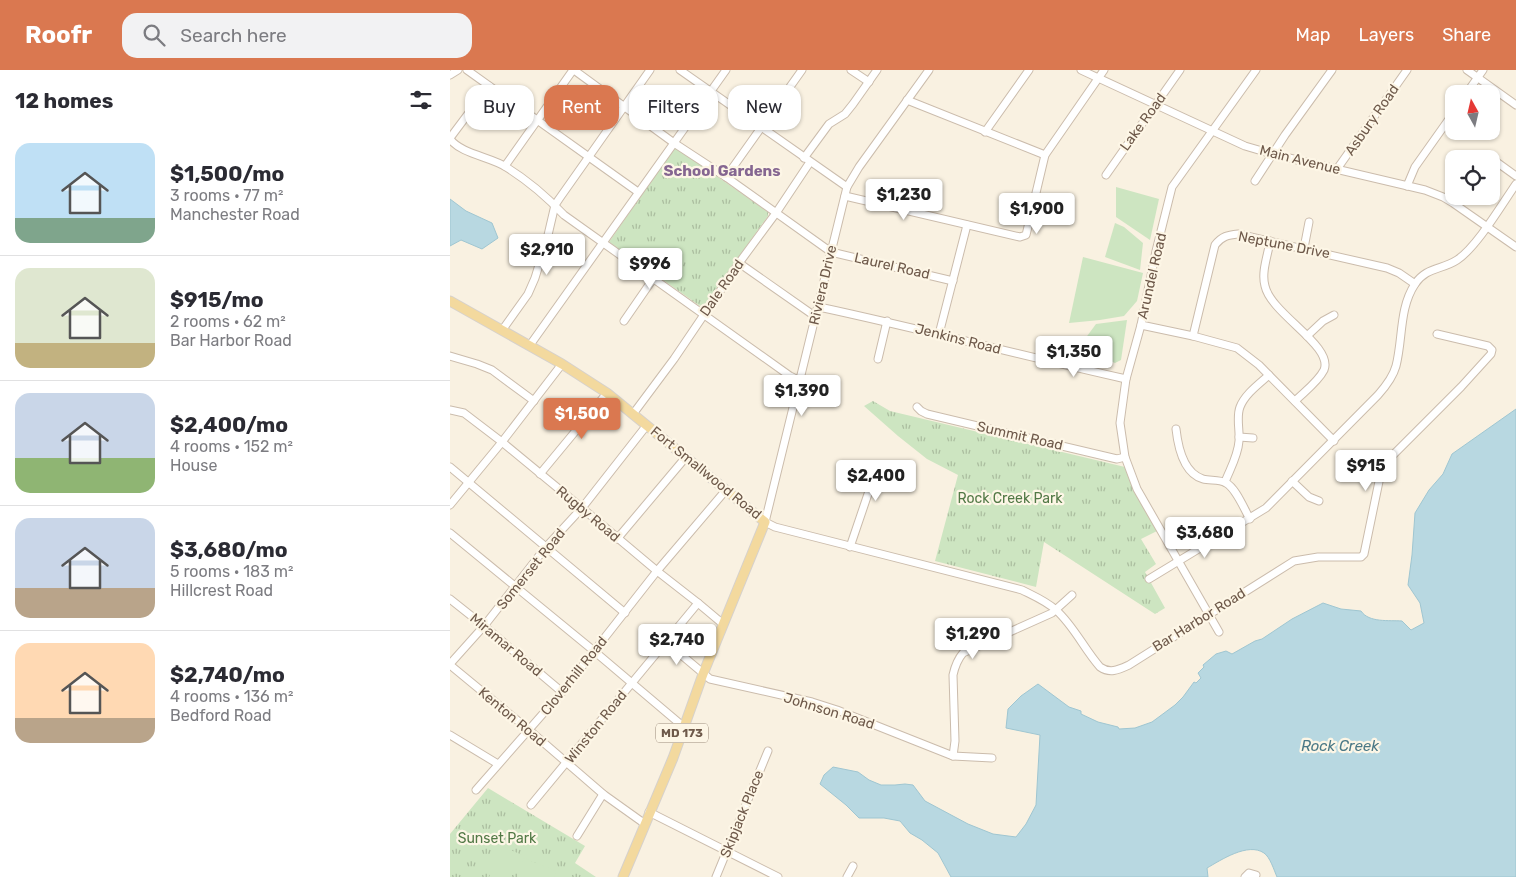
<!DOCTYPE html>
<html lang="en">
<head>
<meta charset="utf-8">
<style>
  :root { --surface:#fff; --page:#f2f2f3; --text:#2b2b33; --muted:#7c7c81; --line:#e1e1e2; --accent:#da7850 }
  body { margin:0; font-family:Rubik,sans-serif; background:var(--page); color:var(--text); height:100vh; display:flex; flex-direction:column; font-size:19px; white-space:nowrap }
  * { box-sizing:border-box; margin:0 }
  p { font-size:16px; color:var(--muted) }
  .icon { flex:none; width:28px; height:28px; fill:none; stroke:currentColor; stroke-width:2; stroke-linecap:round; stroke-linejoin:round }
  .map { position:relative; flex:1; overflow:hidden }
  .details { display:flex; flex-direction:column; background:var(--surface); width:450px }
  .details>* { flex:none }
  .hud { position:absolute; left:15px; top:15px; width:475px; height:45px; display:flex; gap:10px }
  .needle { width:32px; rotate:352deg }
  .controls { position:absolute; left:995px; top:15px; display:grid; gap:10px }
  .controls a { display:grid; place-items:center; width:55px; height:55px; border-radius:10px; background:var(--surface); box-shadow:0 1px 4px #0004; font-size:25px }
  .price { position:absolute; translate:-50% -42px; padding:0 11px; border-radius:5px; background:#fff; color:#222; font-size:16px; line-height:32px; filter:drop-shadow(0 1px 2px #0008) }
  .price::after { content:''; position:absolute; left:50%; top:30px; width:15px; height:11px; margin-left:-8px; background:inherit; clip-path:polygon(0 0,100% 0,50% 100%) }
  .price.current { background:var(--accent); color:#fff }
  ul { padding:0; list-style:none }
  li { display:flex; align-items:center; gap:15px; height:125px; padding:0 15px }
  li+li { border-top:1px solid var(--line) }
  li span { display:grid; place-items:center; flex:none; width:140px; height:100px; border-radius:15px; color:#555 }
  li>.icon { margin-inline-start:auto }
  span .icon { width:60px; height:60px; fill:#fffc; stroke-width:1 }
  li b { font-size:21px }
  h2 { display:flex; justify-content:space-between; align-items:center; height:60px; padding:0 15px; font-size:21px }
  .tag { padding:0 18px; border-radius:15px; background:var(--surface); box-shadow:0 1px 4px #0004; font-size:18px; line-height:45px }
  .tag.current { background:var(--accent); color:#fff }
  header { display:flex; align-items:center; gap:30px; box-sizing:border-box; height:70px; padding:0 25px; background:var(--accent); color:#fff }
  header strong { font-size:24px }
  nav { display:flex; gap:28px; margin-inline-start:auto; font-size:18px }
  .search { width:350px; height:45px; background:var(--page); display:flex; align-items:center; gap:12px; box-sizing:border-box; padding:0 18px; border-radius:15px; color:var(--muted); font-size:19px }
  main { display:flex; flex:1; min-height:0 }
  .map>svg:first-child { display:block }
  .grass { fill:url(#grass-tufts) }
  .pitch { fill:#cde5c1 }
  .water { fill:#b8d8e1; stroke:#9fc6d1 }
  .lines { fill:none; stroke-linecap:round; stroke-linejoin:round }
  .minor-casing { stroke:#cbbcac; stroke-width:9 }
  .major-casing { stroke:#d6d1cc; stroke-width:11 }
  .minor { stroke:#fff; stroke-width:7 }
  .major { stroke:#f3d99e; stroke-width:9 }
  .labels { text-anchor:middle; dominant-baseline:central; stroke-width:4.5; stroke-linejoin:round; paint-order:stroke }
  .shield { fill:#fdf6e6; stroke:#998879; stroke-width:1 }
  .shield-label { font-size:12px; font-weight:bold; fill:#6e594a }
  .street-label { font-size:14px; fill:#6e594a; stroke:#fdf6e6 }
  .park-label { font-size:14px; fill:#527946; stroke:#fdf6e6 }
  .neighbourhood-label { font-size:15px; font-weight:bold; fill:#856691; stroke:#fdf6e6 }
  .water-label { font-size:15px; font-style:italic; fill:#4a7886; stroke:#fdf6e6 }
</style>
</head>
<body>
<header>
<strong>Roofr</strong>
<div class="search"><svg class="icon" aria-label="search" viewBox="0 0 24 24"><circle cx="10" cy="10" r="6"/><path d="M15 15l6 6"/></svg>Search here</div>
<nav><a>Map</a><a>Layers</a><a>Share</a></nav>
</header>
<main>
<section class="details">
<h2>12 homes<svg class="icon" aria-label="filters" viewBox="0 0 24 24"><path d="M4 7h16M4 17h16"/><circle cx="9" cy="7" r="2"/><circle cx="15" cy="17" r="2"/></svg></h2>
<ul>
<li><span style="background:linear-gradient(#bfe0f5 75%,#7fa58c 0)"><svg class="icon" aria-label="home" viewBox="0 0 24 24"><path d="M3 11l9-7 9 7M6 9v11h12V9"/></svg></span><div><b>$1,500/mo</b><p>3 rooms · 77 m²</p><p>Manchester Road</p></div></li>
<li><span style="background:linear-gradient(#dfe7d0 75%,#c2b280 0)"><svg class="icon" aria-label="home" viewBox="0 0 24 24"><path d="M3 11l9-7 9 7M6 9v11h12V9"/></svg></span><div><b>$915/mo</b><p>2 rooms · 62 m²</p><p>Bar Harbor Road</p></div></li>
<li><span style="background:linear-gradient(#c9d6e8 65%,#8fb573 0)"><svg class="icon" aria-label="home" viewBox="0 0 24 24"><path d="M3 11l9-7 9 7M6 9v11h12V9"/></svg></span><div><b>$2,400/mo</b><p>4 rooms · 152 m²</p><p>House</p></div></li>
<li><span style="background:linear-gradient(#c9d6e8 70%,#b9a48a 0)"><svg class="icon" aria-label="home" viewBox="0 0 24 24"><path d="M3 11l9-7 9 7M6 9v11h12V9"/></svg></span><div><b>$3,680/mo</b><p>5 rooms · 183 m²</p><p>Hillcrest Road</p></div></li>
<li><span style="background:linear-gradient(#ffd9b3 75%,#b9a48a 0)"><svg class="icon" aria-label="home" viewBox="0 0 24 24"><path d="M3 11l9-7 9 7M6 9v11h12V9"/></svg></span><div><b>$2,740/mo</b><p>4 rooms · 136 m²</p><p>Bedford Road</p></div></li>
</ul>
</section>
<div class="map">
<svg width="1066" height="807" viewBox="0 0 1066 807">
  <defs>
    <pattern id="grass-tufts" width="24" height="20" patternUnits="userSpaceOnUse" patternTransform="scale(1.25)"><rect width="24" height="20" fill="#cde5c1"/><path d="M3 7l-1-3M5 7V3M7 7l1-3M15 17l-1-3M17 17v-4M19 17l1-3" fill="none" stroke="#abbd9f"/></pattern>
  </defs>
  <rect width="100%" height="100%" fill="#f9f1e1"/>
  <g class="grass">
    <path d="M224,78l4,1 90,63v4l-63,88 -5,2 -91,-64z"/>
    <path d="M423,331l17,10 235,56 34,63 -18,9 15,25 -11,8 20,36 -10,6 -111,-72 -8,45 -101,-26 23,-86 -31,-16 -29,-23 -34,-30z"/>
    <path d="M38,718l97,58 -10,17 21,14h-146v-43z"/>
  </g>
  <g class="pitch">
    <path d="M666,117l43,12 -9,41 -34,-23z"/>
    <path d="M665,153l9,4 19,16 -3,27 -35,-13z"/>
    <path d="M633,187l60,16 -6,28 -13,15 -24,4 -31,3z"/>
    <path d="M677,250l-6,40 -6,3 -36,-16 17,-23z"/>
    <path d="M54,777l18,8 -11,22h-22z"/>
    <path d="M74,788l32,13 -2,6h-37z"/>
  </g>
  <g class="water">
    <path d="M0,129l16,12 26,12 6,15 -16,11 -21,-9 -11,6z"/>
    <path d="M1066,339v468h-239c-3,-7 -7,-20 -13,-24 -16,-11 -43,7 -57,15l1,9h-257l-13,-24 -16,-13 -12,-7 -10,-12 -16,-3h-25l-13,-13 -26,-21 4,-9 9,-8 25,5 11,8 12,5h14l10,-1 8,1 12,16 43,23 25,10 23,3 10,-13 10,-19 4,-70 -34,-7 2,-19 13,-13 17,-12 31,23 12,4v3l17,8 20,5 1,2 16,-1 17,-6 23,-17 8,-8 11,-15 2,1 5,-5 -3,-5 6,-6 -1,-2 13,-11 10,-3 6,3 23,-13 7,-2 30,-20 31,-16 18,6 20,2c8,12 28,9 41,10l9,9 13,-7 -4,-20 -12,-18 4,-30 3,-42 14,-23 14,-16 9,-20z"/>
  </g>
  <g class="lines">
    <g class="minor-casing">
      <g id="minor">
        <path d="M17,0l171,122"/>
        <path d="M124,0l100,73 52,34 105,75 122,29"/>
        <path d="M230,0l167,117"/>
        <path d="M401,0l18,12"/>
        <path d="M479,0l-70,97 -12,20 -82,335 10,5 247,63c12,6 24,11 34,20 18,16 28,39 44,57 10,7 18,3 29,-2l165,-104 24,-4h43l3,-3 18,-87 4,-5 75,-75 30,-33 1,-4 -4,-4 -51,-12"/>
        <path d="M631,0l164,76 27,8 153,36 18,7 10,6 63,44"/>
        <path d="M1017,0l49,35"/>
        <path d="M0,5l8,-5"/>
        <path d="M1016,24l17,-24"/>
        <path d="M457,30l138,55"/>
        <path d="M535,62l44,-62"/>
        <path d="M0,68l39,-52"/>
        <path d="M0,69c11,15 41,18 56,28 21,13 41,30 58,48l226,161 10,5"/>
        <path d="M354,88l25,-34 16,-10 8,-10 24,-34"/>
        <path d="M1041,88l25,18"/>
        <path d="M55,96l68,-96"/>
        <path d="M887,99l70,-99"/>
        <path d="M656,105l74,-105"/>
        <path d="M276,107l76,-107"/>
        <path d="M805,111l30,-46 47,-65"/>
        <path d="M957,116l8,-19 39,-55"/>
        <path d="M395,126l175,41 6,-2 19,-80 59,-85"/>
        <path d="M820,171c-2,14 -9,31 -5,45 6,28 69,60 59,84 -6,12 -20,22 -29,31"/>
        <path d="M854,178l5,-26"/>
        <path d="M289,193l77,54"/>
        <path d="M369,237c103,22 204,49 307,72"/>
        <path d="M174,251l29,-42"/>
        <path d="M691,255l52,11 44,12 22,17 75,76"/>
        <path d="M53,259l25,-35 7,-16 13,-43 7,-30 4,-6 91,-129"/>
        <path d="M489,264l28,-109"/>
        <path d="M743,266l22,-91c7,-9 13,-10 23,-11l149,34 12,5 16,11"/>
        <path d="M857,266l16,-15 11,-6"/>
        <path d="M80,275l196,-275"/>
        <path d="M0,286l27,8 15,6 42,31"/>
        <path d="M428,289l9,-38"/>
        <path d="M467,337l4,4 6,3 190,45 8,-2"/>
        <path d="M0,340l14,3 38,29 80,66 75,63 41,32 25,21"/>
        <path d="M183,344l41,-55 65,-96 37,-50 34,-51"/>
        <path d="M726,359c2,18 7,44 27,50 7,2 16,0 23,4 10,5 18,26 24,36"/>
        <path d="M789,367l14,1"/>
        <path d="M0,397l175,146"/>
        <path d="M90,404l67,-81"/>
        <path d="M842,411l17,16 10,4"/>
        <path d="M775,412c5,-13 13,-26 14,-41 1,-11 -3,-24 1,-34 5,-13 19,-23 29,-32"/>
        <path d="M0,435l52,-63 60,-78"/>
        <path d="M0,463l144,118 91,77"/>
        <path d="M167,469l69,-82"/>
        <path d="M400,477l19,-56c-2,-10 -9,-11 -18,-13"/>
        <path d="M699,509l117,-71 112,-113c8,-9 15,-18 18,-29 7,-27 3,-58 19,-82 11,-17 27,-14 42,-24 20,-13 45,-56 59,-76"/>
        <path d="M0,529l34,27 78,66"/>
        <path d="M769,562l-82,-143 -12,-32 -5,-34 6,-44 15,-54 15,-74 16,-64 84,-117"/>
        <path d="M216,572l44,37 102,23 25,8 116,46 39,2"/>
        <path d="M0,594l34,-38 62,-79 36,-39 65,-83"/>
        <path d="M0,595l79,65 74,64 42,30"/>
        <path d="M0,665l48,29"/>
        <path d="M503,686l2,-15 -2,-66c2,-9 4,-15 10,-22l89,-40 20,-18"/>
        <path d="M26,720l86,-98 95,-121 69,-81"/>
        <path d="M81,735l167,-202"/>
        <path d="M199,742l129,65"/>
        <path d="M127,766l26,-42"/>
        <path d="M266,807l52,-126"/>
        <path d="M397,807l6,-11"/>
        <path d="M795,807l4,-4 7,2"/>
      </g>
    </g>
    <g class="major-casing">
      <path id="major" d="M0,231l112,63 45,29 158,129 -62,152 -30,84 -50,119"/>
    </g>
    <use href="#minor" class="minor"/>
    <use href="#major" class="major"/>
  </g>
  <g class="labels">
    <rect class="shield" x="206" y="653.5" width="52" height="19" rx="4"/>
    <g class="shield-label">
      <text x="232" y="663">MD 173</text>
    </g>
    <g class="street-label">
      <text transform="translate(922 50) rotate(-55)">Asbury Road</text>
      <text transform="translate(693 52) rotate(-54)">Lake Road</text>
      <text transform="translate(850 90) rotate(14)">Main Avenue</text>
      <text transform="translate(834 175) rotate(11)">Neptune Drive</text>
      <text transform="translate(442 196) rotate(13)">Laurel Road</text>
      <text transform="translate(702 206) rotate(-77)">Arundel Road</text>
      <text transform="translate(373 215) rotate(-77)">Riviera Drive</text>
      <text transform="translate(272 218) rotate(-55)">Dale Road</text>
      <text transform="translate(508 269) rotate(14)">Jenkins Road</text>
      <text transform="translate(570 366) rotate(13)">Summit Road</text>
      <text transform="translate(256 403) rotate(39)">Fort Smallwood Road</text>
      <text transform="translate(138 444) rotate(40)">Rugby Road</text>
      <text transform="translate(81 499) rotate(-51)">Somerset Road</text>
      <text transform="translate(749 550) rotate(-32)">Bar Harbor Road</text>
      <text transform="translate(56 575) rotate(40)">Miramar Road</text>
      <text transform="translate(124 606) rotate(-51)">Cloverhill Road</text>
      <text transform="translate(379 641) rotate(17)">Johnson Road</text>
      <text transform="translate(62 647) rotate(40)">Kenton Road</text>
      <text transform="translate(146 657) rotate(-51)">Winston Road</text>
      <text transform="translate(292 744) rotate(-68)">Skipjack Place</text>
    </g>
    <g class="park-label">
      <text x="560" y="428">Rock Creek Park</text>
      <text x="47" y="768">Sunset Park</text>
    </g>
    <g class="neighbourhood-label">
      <text x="272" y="101">School Gardens</text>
    </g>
    <g class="water-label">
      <text x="890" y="676">Rock Creek</text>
    </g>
  </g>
</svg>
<div class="controls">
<a><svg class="needle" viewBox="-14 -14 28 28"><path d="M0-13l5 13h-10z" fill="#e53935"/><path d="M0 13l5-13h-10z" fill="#7c7c81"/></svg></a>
<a><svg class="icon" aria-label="locate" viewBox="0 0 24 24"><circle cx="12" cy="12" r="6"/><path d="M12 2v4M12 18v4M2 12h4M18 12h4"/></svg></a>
</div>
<b class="price" style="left:454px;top:151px">$1,230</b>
<b class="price" style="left:587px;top:165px">$1,900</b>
<b class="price" style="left:97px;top:206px">$2,910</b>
<b class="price" style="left:200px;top:220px">$996</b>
<b class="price" style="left:624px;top:308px">$1,350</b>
<b class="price" style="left:352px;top:347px">$1,390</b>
<b class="price current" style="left:132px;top:370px">$1,500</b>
<b class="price" style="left:916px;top:422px">$915</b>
<b class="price" style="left:426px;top:432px">$2,400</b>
<b class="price" style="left:755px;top:489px">$3,680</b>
<b class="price" style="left:523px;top:590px">$1,290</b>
<b class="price" style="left:227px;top:596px">$2,740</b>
<div class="hud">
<a class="tag">Buy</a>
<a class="tag current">Rent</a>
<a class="tag">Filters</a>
<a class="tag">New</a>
</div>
</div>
</main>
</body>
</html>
